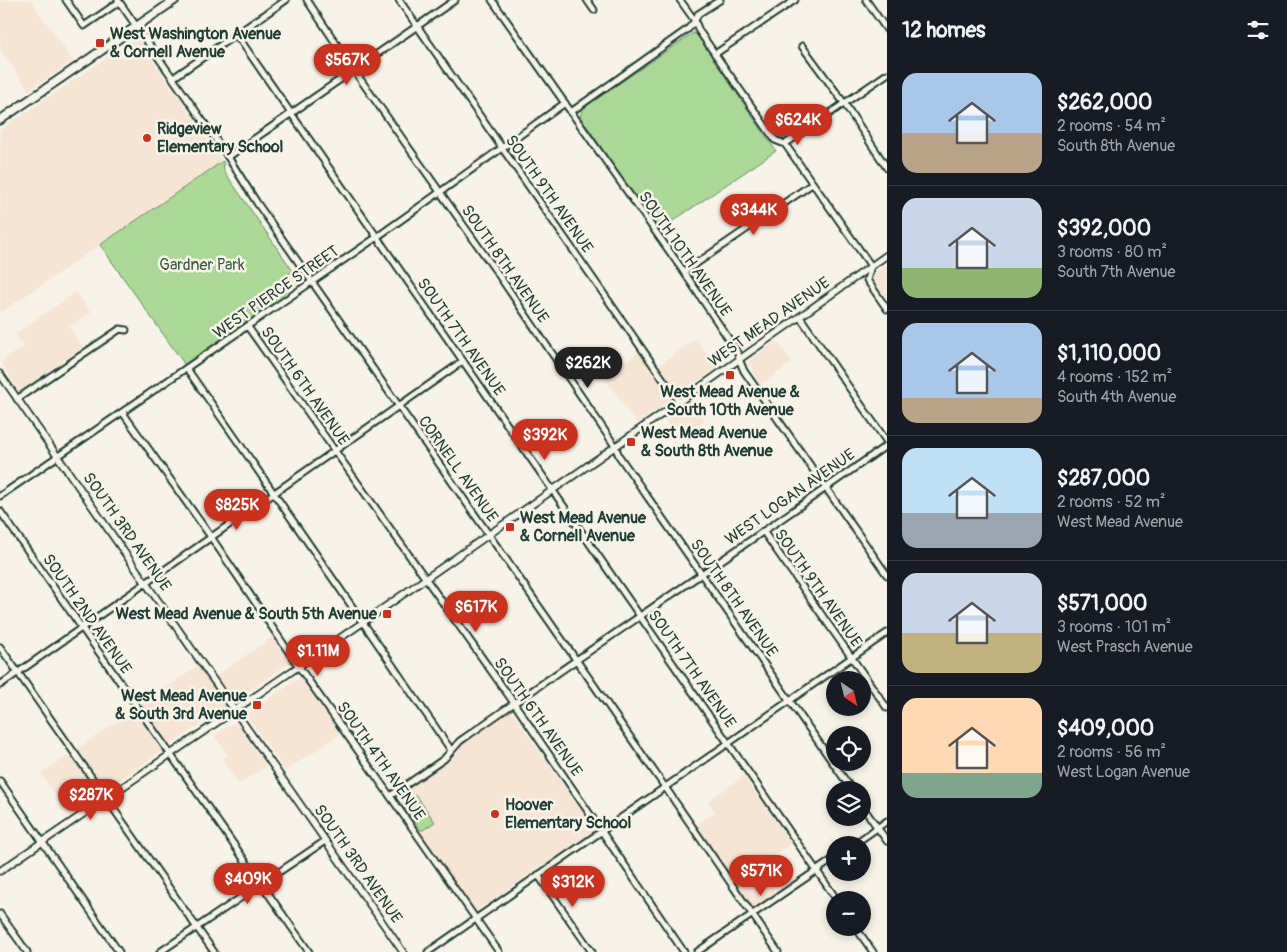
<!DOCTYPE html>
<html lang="en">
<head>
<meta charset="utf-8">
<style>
  :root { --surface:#171b24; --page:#242831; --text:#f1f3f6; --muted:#9ea1a6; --line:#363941; --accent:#c8321e }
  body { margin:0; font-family:Pangolin,sans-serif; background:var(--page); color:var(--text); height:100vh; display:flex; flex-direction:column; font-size:19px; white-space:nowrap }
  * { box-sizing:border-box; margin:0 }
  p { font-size:16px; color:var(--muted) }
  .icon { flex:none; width:28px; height:28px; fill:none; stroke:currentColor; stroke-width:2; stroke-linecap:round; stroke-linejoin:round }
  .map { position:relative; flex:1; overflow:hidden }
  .panel { display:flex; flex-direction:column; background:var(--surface); width:400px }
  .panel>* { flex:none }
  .needle { width:32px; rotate:145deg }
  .controls { position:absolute; left:826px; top:671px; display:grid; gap:10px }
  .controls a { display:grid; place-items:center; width:45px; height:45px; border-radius:50%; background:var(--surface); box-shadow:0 2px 8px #0003; font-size:25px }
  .price { position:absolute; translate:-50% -42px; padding:0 11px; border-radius:18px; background:var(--accent); color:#fff; font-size:16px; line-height:32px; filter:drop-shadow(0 1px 2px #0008) }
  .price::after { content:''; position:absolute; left:50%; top:30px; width:15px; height:11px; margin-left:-8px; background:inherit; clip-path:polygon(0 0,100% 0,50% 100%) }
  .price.on { background:#222; color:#fff }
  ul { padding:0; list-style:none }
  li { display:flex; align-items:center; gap:15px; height:125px; padding:0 15px }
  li+li { border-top:1px solid var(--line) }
  li span { display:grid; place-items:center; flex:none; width:140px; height:100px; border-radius:15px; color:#555 }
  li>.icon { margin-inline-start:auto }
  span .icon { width:60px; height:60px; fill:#fffc; stroke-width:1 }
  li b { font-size:21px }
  h2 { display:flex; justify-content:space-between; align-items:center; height:60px; padding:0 15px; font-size:21px }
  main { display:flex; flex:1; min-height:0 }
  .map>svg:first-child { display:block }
  .built { fill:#f6e5d4 }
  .green { fill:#abd897; stroke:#658a66 }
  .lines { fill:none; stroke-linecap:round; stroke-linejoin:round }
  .minor-casing { stroke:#1f3d34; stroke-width:9 }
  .tertiary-casing { stroke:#1f3d34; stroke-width:9 }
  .secondary-casing { stroke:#1f3d34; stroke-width:11 }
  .minor { stroke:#f7f3e8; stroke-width:5 }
  .tertiary { stroke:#f7f3e8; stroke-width:5.5 }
  .secondary { stroke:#f7f3e8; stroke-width:7 }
  .poi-dot { fill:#c8321e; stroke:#f7f3e8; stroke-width:2 }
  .labels { text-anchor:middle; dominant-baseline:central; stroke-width:5; stroke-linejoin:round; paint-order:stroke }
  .poi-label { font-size:16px; font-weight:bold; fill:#1f3d34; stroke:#f7f3e8; text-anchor:start }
  .street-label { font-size:16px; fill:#1f3d34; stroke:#f7f3e8 }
  .park-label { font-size:16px; fill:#3b5c48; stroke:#f7f3e8 }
</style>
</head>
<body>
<main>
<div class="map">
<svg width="887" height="952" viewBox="0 0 887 952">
  <rect width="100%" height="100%" fill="#f7f3e8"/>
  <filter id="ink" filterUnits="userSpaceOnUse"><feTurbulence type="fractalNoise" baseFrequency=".02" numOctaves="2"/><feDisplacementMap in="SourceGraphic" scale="10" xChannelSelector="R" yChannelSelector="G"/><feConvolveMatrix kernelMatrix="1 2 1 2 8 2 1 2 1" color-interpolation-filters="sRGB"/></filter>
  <g filter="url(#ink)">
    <g class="built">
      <path d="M0,0h31l42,61 -44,30 -29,-42z"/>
      <path d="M134,39l5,1 84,121 -223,152v-183z"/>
      <path d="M887,264v35l-15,-21 1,-4z"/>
      <path d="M293,271l4,6 6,2 3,4 -17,13 -11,-14z"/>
      <path d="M76,292l15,21 -22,14 14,20 -64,45 -18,-30 23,-16 -9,-12z"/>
      <path d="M696,339l21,29 -80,56 -33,-48 42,-29 13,18z"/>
      <path d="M777,341l15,22 -32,22 -7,-12 -4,-8 -1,-4z"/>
      <path d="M692,401l13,19 -27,19 -13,-18z"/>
      <path d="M280,632l17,26 -228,157 -28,-41 164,-113 11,15z"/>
      <path d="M301,677l39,57 -55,37 -37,-53v-5z"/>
      <path d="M511,710l84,120 -120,82 -80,-114 57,-40 14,-16z"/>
      <path d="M232,723l6,1 28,42 -27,18 -17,-24 6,-5 -14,-20z"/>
      <path d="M744,776l47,67 -33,24 18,27 -22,15 -59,-83 20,-14 -7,-11z"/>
    </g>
    <g class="green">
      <path d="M693,33l4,2 79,116 -118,80 -78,-115 3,-8z"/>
      <path d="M223,161l1,10 69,100 -15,11 11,14 -104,69 -85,-120z"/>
      <path d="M416,795l19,27 -12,8h-3l-18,-25z"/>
    </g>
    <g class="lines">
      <g class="minor-casing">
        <g id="minor">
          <path d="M66,0l18,26 35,-24"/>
          <path d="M118,0l110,157 29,46 408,584 113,165"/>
          <path d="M307,0l46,69 145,205 117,172 4,10 233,334"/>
          <path d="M399,0l280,402"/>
          <path d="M492,0l192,272 54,81 1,6 5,12 143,204"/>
          <path d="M587,0l7,10"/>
          <path d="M680,0l15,21 4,10 76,109 10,4 86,122 -4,14 20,29"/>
          <path d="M866,0l21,30"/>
          <path d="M236,34l601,866"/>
          <path d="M802,46l42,57 43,65"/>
          <path d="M715,54l80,-54"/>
          <path d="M173,78l113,-78"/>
          <path d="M571,112l117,-83 7,-8 3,-7 22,-14"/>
          <path d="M785,144l102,-70"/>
          <path d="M228,157l227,-157"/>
          <path d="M684,272l128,-88"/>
          <path d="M800,317l87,125"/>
          <path d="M248,327l87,124 179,252 170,249"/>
          <path d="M187,369c89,126 176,254 264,381"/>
          <path d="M17,399l103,-70 6,1"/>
          <path d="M123,413l88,124 88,130 91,129 109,156"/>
          <path d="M0,496l377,-259 188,-134"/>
          <path d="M0,511l309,441"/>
          <path d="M763,531l124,177"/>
          <path d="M0,647l214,305"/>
          <path d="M0,685c155,-107 308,-217 463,-324"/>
          <path d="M0,781l119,171"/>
          <path d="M390,796l54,-37 16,-18c142,-100 286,-196 427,-296"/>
          <path d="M862,806l25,35"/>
          <path d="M853,845l34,-24"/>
          <path d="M538,875l54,77"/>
          <path d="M0,914l27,38"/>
          <path d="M856,928l17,24"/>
          <path d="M160,952l165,-111"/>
          <path d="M428,952l459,-319"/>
          <path d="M697,952l138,-94"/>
        </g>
      </g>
      <g class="tertiary-casing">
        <g id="tertiary">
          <path d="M0,374l403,578"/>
          <path d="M0,871l362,-248 317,-221 208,-147"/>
        </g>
      </g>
      <g class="secondary-casing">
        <path id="secondary" d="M0,120l175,-120"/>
      </g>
      <use href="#minor" class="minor"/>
      <use href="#tertiary" class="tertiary"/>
      <use href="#secondary" class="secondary"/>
    </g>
  </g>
  <g class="poi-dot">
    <rect x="95" y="38" width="10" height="10" rx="2.5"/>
    <circle cx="147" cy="138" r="5"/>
    <rect x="725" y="370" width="10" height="10" rx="2.5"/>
    <rect x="626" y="437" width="10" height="10" rx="2.5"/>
    <rect x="505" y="522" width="10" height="10" rx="2.5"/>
    <rect x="382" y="609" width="10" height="10" rx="2.5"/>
    <rect x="252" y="700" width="10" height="10" rx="2.5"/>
    <circle cx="495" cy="814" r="5"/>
  </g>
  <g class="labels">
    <g class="poi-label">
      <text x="110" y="34">West Washington Avenue<tspan x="110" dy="18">&amp; Cornell Avenue</tspan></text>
      <text x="157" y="129">Ridgeview<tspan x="157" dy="18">Elementary School</tspan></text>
      <text x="730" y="392" text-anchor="middle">West Mead Avenue &amp;<tspan x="730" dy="18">South 10th Avenue</tspan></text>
      <text x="641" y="433">West Mead Avenue<tspan x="641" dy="18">&amp; South 8th Avenue</tspan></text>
      <text x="520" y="518">West Mead Avenue<tspan x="520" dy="18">&amp; Cornell Avenue</tspan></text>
      <text x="377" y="614" text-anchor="end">West Mead Avenue &amp; South 5th Avenue</text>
      <text x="247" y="696" text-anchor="end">West Mead Avenue<tspan x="247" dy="18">&amp; South 3rd Avenue</tspan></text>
      <text x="505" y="805">Hoover<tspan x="505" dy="18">Elementary School</tspan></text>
    </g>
    <g class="street-label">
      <text transform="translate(549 194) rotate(55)">SOUTH 9TH AVENUE</text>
      <text transform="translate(685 254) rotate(55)">SOUTH 10TH AVENUE</text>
      <text transform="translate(505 264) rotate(55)">SOUTH 8TH AVENUE</text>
      <text transform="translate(276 292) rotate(-35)">WEST PIERCE STREET</text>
      <text transform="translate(769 322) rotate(-35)">WEST MEAD AVENUE</text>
      <text transform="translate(461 337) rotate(55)">SOUTH 7TH AVENUE</text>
      <text transform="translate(305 386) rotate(55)">SOUTH 6TH AVENUE</text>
      <text transform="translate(458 469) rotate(55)">CORNELL AVENUE</text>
      <text transform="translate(790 497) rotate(-35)">WEST LOGAN AVENUE</text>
      <text transform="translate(127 532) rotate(55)">SOUTH 3RD AVENUE</text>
      <text transform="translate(818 588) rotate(55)">SOUTH 9TH AVENUE</text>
      <text transform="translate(734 598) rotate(55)">SOUTH 8TH AVENUE</text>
      <text transform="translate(87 614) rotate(55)">SOUTH 2ND AVENUE</text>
      <text transform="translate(692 669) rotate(55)">SOUTH 7TH AVENUE</text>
      <text transform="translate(538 717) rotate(55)">SOUTH 6TH AVENUE</text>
      <text transform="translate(381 761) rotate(55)">SOUTH 4TH AVENUE</text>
      <text transform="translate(358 864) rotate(55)">SOUTH 3RD AVENUE</text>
    </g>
    <g class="park-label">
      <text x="202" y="265">Gardner Park</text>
    </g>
  </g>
</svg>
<div class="controls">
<a><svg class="needle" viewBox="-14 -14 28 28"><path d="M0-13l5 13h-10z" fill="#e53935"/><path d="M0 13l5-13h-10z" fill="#9ea1a6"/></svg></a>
<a><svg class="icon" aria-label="locate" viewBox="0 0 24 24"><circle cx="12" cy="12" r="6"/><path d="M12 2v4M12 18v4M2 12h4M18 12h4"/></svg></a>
<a><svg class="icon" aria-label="layers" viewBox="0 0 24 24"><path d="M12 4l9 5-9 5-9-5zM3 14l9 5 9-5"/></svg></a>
<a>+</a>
<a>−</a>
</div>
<b class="price" style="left:347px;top:86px">$567K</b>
<b class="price" style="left:798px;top:146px">$624K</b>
<b class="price" style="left:754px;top:236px">$344K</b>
<b class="price on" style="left:588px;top:389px">$262K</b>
<b class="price" style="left:545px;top:461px">$392K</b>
<b class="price" style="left:237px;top:531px">$825K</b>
<b class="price" style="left:476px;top:633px">$617K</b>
<b class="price" style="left:318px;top:677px">$1.11M</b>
<b class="price" style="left:91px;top:821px">$287K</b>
<b class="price" style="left:761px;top:897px">$571K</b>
<b class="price" style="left:248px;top:905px">$409K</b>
<b class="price" style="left:573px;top:908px">$312K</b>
</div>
<section class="panel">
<h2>12 homes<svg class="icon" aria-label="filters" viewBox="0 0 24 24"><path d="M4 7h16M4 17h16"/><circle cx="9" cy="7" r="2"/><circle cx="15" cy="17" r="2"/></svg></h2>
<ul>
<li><span style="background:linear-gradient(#a9c7e8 60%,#b9a48a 0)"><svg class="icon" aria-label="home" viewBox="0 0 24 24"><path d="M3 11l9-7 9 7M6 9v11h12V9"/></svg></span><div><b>$262,000</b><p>2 rooms · 54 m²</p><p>South 8th Avenue</p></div></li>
<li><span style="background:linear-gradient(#c9d6e8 70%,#8fb573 0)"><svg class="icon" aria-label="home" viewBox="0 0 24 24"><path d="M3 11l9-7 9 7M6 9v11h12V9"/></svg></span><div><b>$392,000</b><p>3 rooms · 80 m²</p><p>South 7th Avenue</p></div></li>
<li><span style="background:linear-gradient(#a9c7e8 75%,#b9a48a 0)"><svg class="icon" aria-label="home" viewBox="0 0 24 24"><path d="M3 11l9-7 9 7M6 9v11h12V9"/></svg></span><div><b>$1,110,000</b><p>4 rooms · 152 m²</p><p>South 4th Avenue</p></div></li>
<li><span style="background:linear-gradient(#bfe0f5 65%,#9aa5b1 0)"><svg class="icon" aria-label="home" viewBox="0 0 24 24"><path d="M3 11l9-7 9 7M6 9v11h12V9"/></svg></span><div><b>$287,000</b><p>2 rooms · 52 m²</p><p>West Mead Avenue</p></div></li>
<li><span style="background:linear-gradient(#c9d6e8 60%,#c2b280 0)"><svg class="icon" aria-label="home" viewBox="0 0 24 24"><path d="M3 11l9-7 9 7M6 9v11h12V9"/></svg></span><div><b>$571,000</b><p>3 rooms · 101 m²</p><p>West Prasch Avenue</p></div></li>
<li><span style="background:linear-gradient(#ffd9b3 75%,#7fa58c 0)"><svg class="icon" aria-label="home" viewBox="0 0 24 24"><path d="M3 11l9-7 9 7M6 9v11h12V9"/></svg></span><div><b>$409,000</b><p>2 rooms · 56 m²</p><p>West Logan Avenue</p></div></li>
</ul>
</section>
</main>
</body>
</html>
